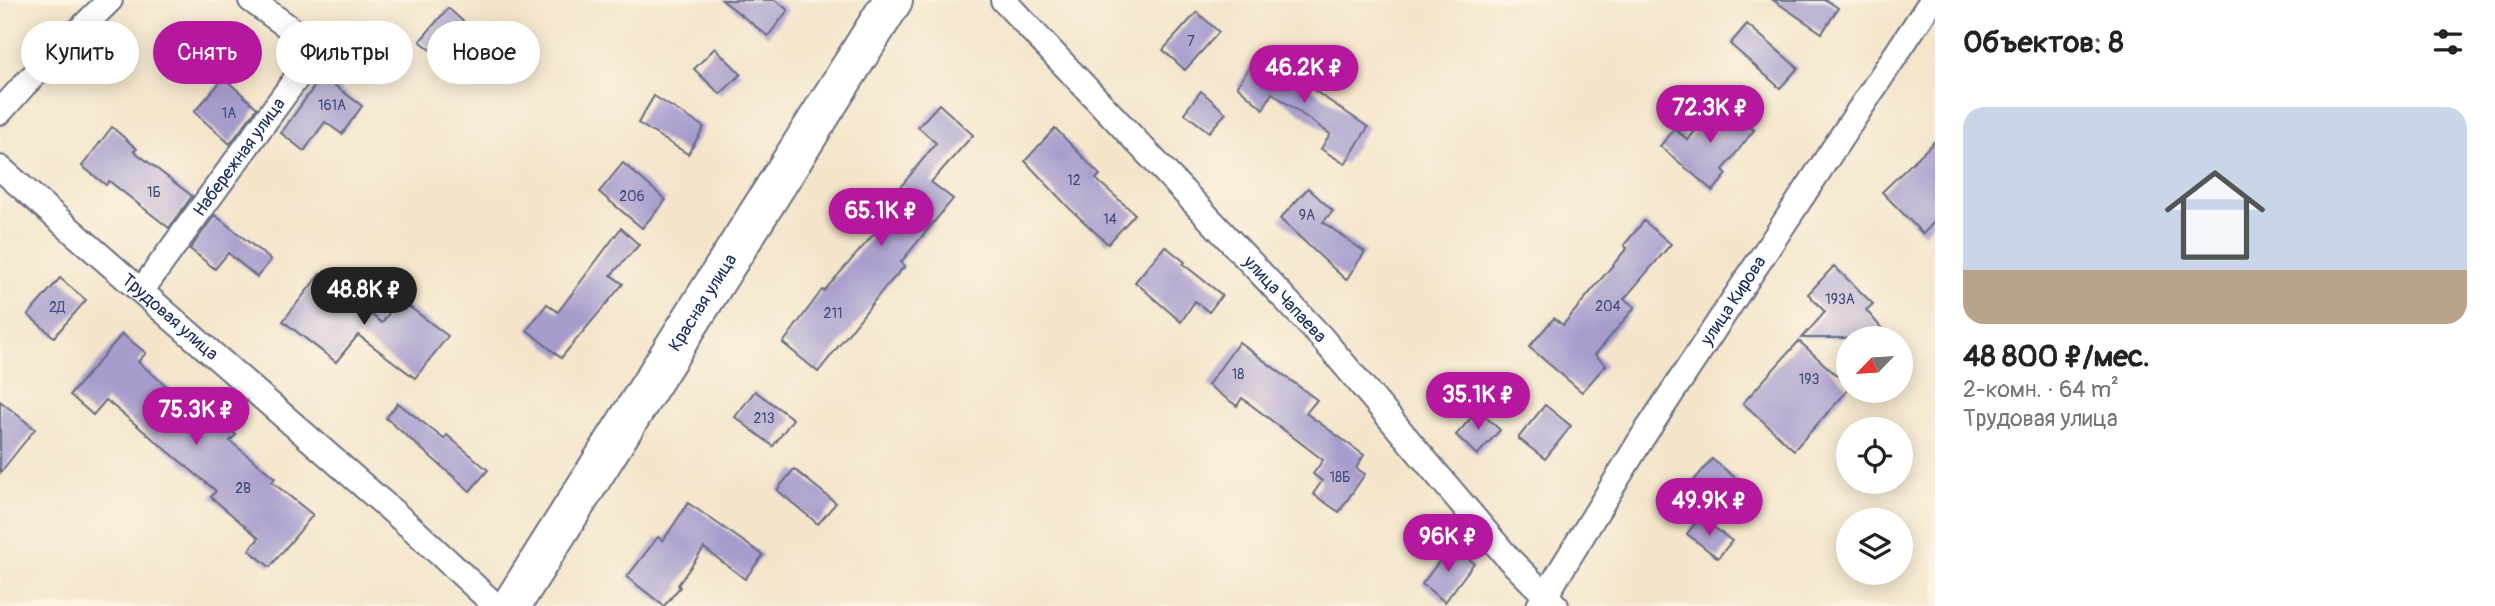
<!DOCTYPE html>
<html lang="ru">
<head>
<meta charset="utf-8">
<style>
  :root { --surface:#fff; --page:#f2f2f2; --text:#222; --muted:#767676; --line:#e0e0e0; --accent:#b5179e }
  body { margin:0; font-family:Pangolin,sans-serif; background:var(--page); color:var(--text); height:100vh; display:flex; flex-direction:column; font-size:26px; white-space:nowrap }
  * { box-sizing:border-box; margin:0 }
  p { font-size:23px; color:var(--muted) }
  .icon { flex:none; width:38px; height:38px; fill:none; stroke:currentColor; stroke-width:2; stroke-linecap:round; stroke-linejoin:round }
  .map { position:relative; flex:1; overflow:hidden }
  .panel { display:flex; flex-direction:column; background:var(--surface); width:560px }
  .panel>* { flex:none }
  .guide { position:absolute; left:21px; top:21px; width:665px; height:63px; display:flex; gap:14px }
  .needle { width:46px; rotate:245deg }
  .fabs { position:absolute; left:1836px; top:326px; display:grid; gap:14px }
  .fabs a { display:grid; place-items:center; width:77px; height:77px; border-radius:50%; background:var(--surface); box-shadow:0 4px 18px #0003; font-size:35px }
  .price { position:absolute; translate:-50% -60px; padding:0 16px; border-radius:24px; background:var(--accent); color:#fff; font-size:23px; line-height:46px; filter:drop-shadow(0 2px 4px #0008) }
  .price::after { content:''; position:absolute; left:50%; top:42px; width:21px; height:16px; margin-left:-10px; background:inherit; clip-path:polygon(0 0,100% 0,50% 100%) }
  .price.current { background:#222; color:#fff }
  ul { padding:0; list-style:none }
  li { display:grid; align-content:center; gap:14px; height:371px; padding:0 28px }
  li+li { border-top:2px solid var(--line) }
  li span { display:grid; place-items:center; height:217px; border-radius:21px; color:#555 }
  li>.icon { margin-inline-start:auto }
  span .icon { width:126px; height:126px; fill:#fffc; stroke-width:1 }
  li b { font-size:30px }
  h2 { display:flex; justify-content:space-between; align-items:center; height:84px; padding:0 28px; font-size:30px }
  .chip { padding:0 24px; border-radius:32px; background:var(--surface); box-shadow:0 4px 18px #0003; font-size:24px; line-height:63px }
  .chip.current { background:var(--accent); color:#fff }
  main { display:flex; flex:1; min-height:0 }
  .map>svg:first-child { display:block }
  .building { fill:#a89ccd }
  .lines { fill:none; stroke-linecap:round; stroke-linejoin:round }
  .minor-casing { stroke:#676f84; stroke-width:28 }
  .primary-casing { stroke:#676f84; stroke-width:42 }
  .minor { stroke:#fff; stroke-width:24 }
  .primary { stroke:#fff; stroke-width:38 }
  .labels { text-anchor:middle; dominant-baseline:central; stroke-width:6; stroke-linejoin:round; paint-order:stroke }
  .number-label { font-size:14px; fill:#3e4a7a }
  .street-label { font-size:18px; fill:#1b2f5e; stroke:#fcf5e5 }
</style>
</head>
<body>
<main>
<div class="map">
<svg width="1935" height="606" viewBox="0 0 1935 606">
  <rect width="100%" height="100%" fill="#fcf5e5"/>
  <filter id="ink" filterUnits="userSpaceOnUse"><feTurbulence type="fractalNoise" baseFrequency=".0143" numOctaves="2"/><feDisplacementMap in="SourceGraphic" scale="14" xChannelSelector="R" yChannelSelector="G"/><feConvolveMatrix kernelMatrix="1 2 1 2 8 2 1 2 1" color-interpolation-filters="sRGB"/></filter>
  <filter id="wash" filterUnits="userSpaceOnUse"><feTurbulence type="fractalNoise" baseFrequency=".00686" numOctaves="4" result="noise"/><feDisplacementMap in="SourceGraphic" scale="28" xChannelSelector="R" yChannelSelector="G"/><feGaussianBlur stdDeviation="1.57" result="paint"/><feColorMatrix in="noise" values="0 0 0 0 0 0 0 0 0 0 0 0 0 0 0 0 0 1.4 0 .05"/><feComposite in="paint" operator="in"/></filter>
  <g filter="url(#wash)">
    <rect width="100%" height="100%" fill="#f4e5ca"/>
    <g id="blocks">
      <g class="building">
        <path d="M722,0h53l13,10 -20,26z"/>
        <path d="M1773,0h53l12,8 -16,25z"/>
        <path d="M448,8l26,23 -28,32 -26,-22z"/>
        <path d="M1197,12l22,20 -34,38 -22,-20z"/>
        <path d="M1747,24l51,44 -18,20 -50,-44z"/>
        <path d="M715,48l26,26 -21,20 -26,-25z"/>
        <path d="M1259,53l109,74 -23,37 -24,-15 9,-15 -58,-41 -9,16 -26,-23z"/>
        <path d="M322,76l40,30 -20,28 -17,-12 -21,29 -23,-18z"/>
        <path d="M224,78l33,30 -27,36 -36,-32z"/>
        <path d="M1201,91l25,22 -17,19 -25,-19z"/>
        <path d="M654,96l50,31 -16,27 -50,-31z"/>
        <path d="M1718,101l36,29 -31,40 4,4 -14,17 -53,-45 15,-17 13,11z"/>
        <path d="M939,104l34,31 -42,47 22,17 -52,63 4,4 -22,24 -65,82 -35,-29 39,-53 2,1 65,-74 -8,-6 55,-68 -18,-16z"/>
        <path d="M112,127l25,22 -3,2 58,45 -23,32 -60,-47 -3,4 -24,-19z"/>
        <path d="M1055,128l45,47 -4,4 39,35 -27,30 -39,-36 -44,-47z"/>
        <path d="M1935,141v80l-12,13 -41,-42z"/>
        <path d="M623,163l43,37 -24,28 -43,-36z"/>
        <path d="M1308,188l25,23 -10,11 42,30 -19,28 -66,-61z"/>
        <path d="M215,215l56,45 -14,17 -29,-24 -13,16 -25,-20z"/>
        <path d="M1644,221l27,23 -47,55 11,8 -40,48 11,10 -24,27 -53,-45 25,-29 9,7 64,-77 -3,-3z"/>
        <path d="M621,228l18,17 -28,30 12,9 -62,74 -34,-28 20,-26 11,8z"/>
        <path d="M1165,246l20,16 -2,2 39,31 -13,17 -14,-11 -14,21 -46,-40z"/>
        <path d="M1834,266l39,38 -7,6 24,28h-88l23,-26 -17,-18z"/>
        <path d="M320,274l62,49 17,-24 49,37 -33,42 -57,-43 -22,27 -53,-41z"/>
        <path d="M60,278l26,22 -32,37 -26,-22z"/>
        <path d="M122,334l24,19 -8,9 73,61 5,-6 20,18 -6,6 45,37 -3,4 41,33 -43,52 -21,-17 10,-12 -48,-41 5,-6 -110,-91 -13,15 -23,-20z"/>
        <path d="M1799,341l49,45v4l-54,60 -51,-47z"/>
        <path d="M1239,342l78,58 -11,13 58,42 -8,13 9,6 -26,38 -26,-18 9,-13 -9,-7 10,-14 -81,-62 -5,8 -29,-21z"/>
        <path d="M755,391l38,28 -20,27 -38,-29z"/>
        <path d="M0,401l35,28 -35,44z"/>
        <path d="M398,403l46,36 3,-4 41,35 -18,21 -84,-73z"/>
        <path d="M1545,405l26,21 -26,33 -27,-21z"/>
        <path d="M1478,410l22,20 -23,25 -21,-20z"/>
        <path d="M1712,459l36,29 -20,25 -37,-29z"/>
        <path d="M794,469l42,34 -18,21 -41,-34z"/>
        <path d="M688,503l75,52 -18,24 -41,-31 -26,37 2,2 -16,19 -37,-29 31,-40 5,4z"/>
        <path d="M1700,517l32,24 -14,17 -31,-24z"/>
        <path d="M1451,546l23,17 -29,39 -23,-18z"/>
      </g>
    </g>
  </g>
  <g filter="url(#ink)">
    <use href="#blocks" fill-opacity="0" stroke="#676f84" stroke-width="2"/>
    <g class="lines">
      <g class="minor-casing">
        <g id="minor">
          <path id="s1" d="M1003,0l318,337 187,221 48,48"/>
          <path d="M0,112l25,-28 85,-84"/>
          <path id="s2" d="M0,168l414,362 82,76"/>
          <path id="s3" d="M141,291l168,-230 -4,-22 -54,-39"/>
          <path id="s4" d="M1539,606l103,-168 290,-438"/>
        </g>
      </g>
      <g class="primary-casing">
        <g id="primary">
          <path id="s5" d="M511,606l382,-606"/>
        </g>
      </g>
      <use href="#minor" class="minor"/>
      <use href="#primary" class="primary"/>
    </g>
  </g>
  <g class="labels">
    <g class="number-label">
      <text x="1191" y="41">7</text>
      <text x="332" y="105">161А</text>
      <text x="229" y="113">1А</text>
      <text x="1074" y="180">12</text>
      <text x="154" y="192">1Б</text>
      <text x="632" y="196">206</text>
      <text x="1307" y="215">9А</text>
      <text x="1110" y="219">14</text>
      <text x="1840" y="299">193А</text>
      <text x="1608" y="306">204</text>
      <text x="57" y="307">2Д</text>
      <text x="833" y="313">211</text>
      <text x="1238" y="374">18</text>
      <text x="1809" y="379">193</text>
      <text x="764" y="418">213</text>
      <text x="1340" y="477">18Б</text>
      <text x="243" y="488">2В</text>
    </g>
    <g class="street-label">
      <text stroke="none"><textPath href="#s3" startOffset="166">Набережная улица</textPath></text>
      <text stroke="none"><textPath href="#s1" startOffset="411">улица Чапаева</textPath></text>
      <text stroke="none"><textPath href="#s4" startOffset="362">улица Кирова</textPath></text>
      <text stroke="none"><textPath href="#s5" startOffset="359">Красная улица</textPath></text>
      <text stroke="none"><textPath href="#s2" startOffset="226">Трудовая улица</textPath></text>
    </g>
  </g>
</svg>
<div class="fabs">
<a><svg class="needle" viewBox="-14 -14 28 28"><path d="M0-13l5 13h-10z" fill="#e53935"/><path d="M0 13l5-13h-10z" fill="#767676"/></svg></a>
<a><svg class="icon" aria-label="locate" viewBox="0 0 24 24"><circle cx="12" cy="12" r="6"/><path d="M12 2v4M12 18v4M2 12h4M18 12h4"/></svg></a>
<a><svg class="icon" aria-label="layers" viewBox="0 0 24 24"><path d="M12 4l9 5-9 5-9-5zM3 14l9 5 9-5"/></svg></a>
</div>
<b class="price" style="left:1304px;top:105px">46.2K ₽</b>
<b class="price" style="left:1710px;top:145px">72.3K ₽</b>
<b class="price" style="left:881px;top:248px">65.1K ₽</b>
<b class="price current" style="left:364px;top:327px">48.8K ₽</b>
<b class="price" style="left:1478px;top:432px">35.1K ₽</b>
<b class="price" style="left:196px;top:447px">75.3K ₽</b>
<b class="price" style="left:1709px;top:538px">49.9K ₽</b>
<b class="price" style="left:1448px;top:574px">96K ₽</b>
<div class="guide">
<a class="chip">Купить</a>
<a class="chip current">Снять</a>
<a class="chip">Фильтры</a>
<a class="chip">Новое</a>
</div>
</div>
<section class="panel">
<h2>Объектов: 8<svg class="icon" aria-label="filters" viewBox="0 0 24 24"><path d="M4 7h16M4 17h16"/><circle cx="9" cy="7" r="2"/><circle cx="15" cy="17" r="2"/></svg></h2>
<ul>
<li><span style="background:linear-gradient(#c9d6e8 75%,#b9a48a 0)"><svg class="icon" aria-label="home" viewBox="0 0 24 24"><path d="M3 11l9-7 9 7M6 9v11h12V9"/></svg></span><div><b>48 800 ₽/мес.</b><p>2-комн. · 64 m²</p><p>Трудовая улица</p></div></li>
</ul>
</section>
</main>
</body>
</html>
